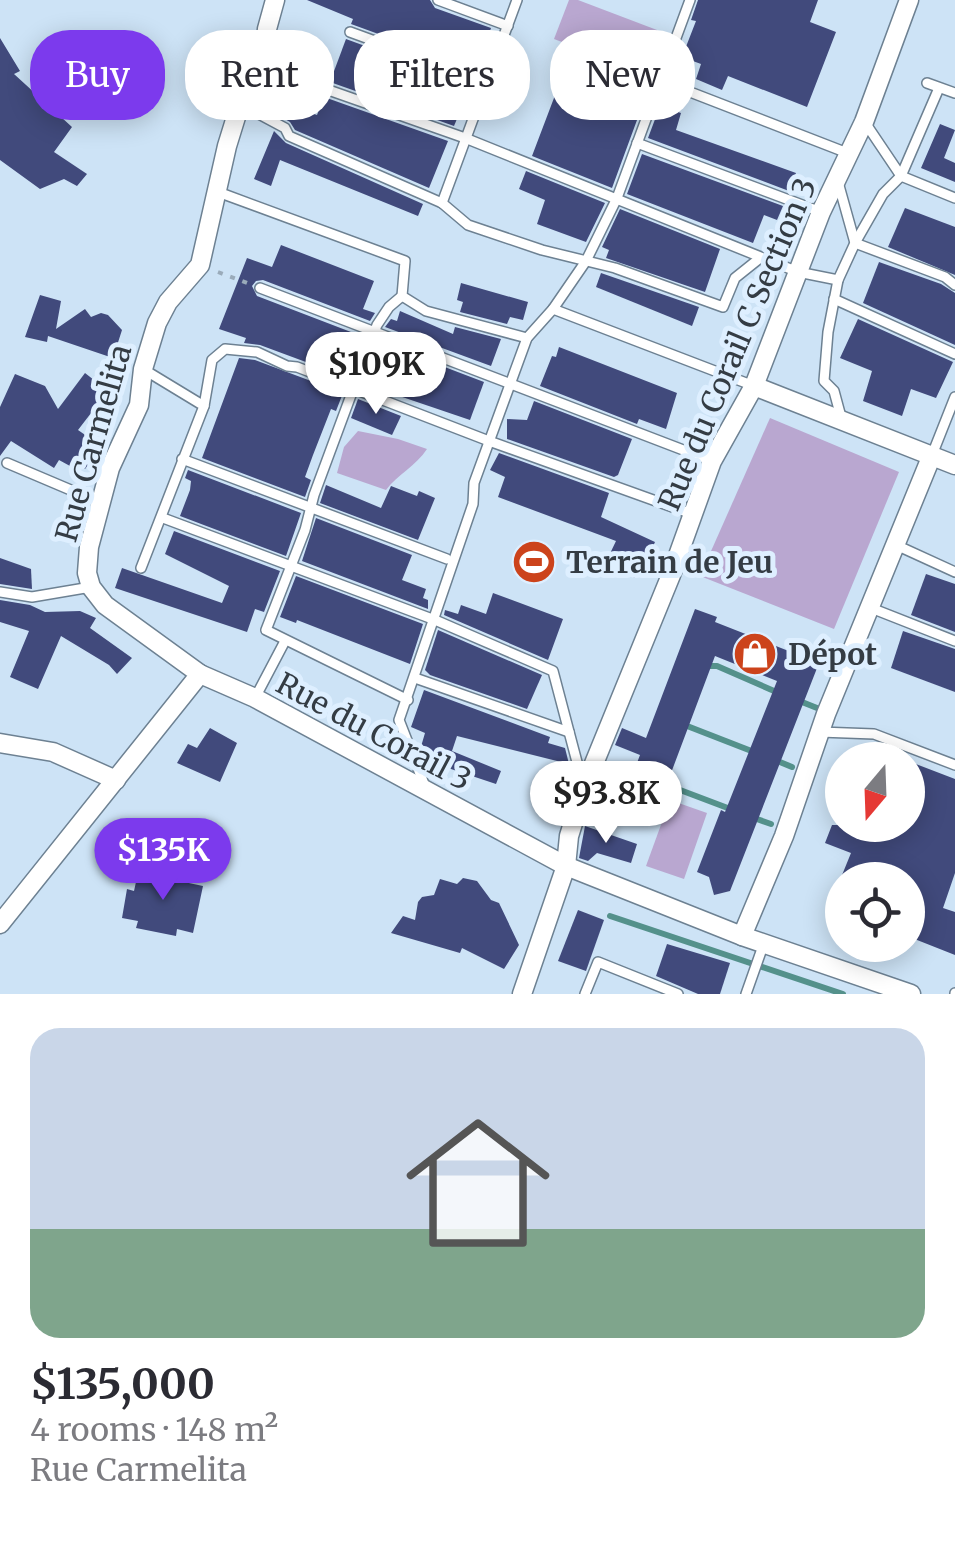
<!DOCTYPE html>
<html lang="en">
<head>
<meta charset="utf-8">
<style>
  :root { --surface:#fff; --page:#f2f2f3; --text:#2b2b33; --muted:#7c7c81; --line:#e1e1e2; --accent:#7c3aed }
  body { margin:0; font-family:Merriweather,serif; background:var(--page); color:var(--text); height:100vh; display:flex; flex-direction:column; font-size:38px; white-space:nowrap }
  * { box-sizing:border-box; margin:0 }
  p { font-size:32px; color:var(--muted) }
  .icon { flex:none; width:55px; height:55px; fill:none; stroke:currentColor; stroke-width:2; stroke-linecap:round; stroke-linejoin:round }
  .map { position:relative; height:994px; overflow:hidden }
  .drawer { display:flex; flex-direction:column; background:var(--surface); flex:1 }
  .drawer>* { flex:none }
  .hud { position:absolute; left:30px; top:30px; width:895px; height:90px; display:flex; gap:20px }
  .needle { width:65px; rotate:199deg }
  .tools { position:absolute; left:825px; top:742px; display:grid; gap:20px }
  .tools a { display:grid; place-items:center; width:100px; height:100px; border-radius:50%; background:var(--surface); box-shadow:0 5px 25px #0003; font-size:50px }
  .price { position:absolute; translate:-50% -85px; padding:0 22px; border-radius:35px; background:#fff; color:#222; font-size:32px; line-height:65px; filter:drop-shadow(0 2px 5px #0008) }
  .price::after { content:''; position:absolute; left:50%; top:60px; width:30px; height:22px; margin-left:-15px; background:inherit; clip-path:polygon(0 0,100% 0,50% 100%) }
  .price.active { background:var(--accent); color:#fff }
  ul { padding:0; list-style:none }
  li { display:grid; align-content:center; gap:20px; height:530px; padding:0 30px }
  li+li { border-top:2px solid var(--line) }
  li span { display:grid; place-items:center; height:310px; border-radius:30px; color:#555 }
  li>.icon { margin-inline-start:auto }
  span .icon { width:180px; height:180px; fill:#fffc; stroke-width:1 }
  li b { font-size:42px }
  .tag { padding:0 35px; border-radius:40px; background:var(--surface); box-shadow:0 5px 25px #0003; font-size:35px; line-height:90px }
  .tag.active { background:var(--accent); color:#fff }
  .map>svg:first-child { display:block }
  .green { fill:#b9a7d0 }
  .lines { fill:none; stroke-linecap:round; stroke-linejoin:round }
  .stream { stroke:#54918b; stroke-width:6 }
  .building { fill:#414a7c }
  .service-casing { stroke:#6d8192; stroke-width:12 }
  .minor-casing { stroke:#6d8192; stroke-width:21 }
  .path { stroke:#9aabba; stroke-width:4; stroke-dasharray:5 8; stroke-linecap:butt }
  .service { stroke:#fff; stroke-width:9 }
  .minor { stroke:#fff; stroke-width:18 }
  .labels { text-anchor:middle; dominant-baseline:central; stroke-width:10; stroke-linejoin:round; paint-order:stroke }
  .street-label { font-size:30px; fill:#343c44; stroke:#deefff }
  .poi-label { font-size:30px; font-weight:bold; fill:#343c44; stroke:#deefff; text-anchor:start }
</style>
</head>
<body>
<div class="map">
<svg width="955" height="994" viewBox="0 0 955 994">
  <rect width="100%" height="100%" fill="#cde3f6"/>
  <g class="green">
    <path d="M569,0h9l79,30 -16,42 -87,-33z"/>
    <path d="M770,418l129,54 -65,157 -134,-53z"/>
    <path d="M358,431l40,8 29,10c-11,17 -29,25 -41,41l-49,-17 7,-26z"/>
    <path d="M670,800l37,13 -23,66 -38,-13z"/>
  </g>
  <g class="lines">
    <g class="stream">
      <path d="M705,666h12l64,28"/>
      <path d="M797,700l20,8"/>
      <path d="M682,724l72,28"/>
      <path d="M775,760l17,7"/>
      <path d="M651,779l82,31"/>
      <path d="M754,818l17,6"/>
      <path d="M610,916l233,78"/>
    </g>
  </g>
  <g class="building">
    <path d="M307,0h123l5,8 56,20 -14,42 -126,-46 2,-5z"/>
    <path d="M698,0h120l-8,22 26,10 -29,75 -79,-31 -6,14 -26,-11 5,-15 -19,-7 14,-36 -5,-1z"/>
    <path d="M0,38l20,33 -6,3 58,53 -18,25 33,22 -10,12 -13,-7 -24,10 -40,-29z"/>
    <path d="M346,39l125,46 -17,41 -124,-44z"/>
    <path d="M568,61l73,28 -4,9 7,3 -32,87 -80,-32z"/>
    <path d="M324,97l124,44 -19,47 -134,-58 -5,-8 -12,-7 4,-12 35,12z"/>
    <path d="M660,106l21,7 -5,17 120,43 -7,18 -141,-53z"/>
    <path d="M940,124l15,6 -11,28 11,5v19l-34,-14z"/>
    <path d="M274,131l12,12 137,61 -5,12 -138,-56 -9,26 -17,-7z"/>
    <path d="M642,154l141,52 -6,14 -13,-5 -11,28 -126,-49z"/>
    <path d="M526,171l79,32 -19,39 -49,-18 8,-24 -26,-11z"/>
    <path d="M905,208l50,19v48l-67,-28z"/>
    <path d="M620,209l100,40 -15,43 -99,-34 3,-8 -7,-3z"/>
    <path d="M281,245l93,36 -11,28 12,4 -5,8 -107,-41 -7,1 -4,5 5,10 107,41 -15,41 -89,-33 -16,-2 2,-5 -27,-9 28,-71 25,9z"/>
    <path d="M879,262l62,22 14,9v52l-92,-42z"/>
    <path d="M601,273l98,34 -7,19 -96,-39z"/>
    <path d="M461,283l67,19 -5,18 -13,-3 -3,7 -47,-12 3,-10 -6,-2z"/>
    <path d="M40,295l21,6 -5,28 29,-20 6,8 10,-4 7,2 14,15 -9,28 -65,-22 -1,6 -22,-5z"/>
    <path d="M400,311l53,23 2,-7 46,12 -10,27 -106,-39 6,-8 6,2z"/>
    <path d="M858,319l95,43 -17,36 -25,-9 -9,27 -39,-15 9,-30 -32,-13z"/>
    <path d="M379,342l105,40 -14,38 -106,-36z"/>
    <path d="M559,347l118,46 -11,36 -27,-10 -2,5 -97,-38 12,-30 4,1z"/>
    <path d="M239,358l16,2 88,33 -7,18 -5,-2 -18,46 -8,22 6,3 -6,17 -103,-39z"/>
    <path d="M85,373l23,18 -30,39 23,16 -16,23 -10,-7 -5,4 -11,-6 -5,8 -43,-27 -11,15v-49l15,-33 30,12 13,23z"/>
    <path d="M358,399l43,17 -9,19 -41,-17z"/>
    <path d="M534,401l98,38 -14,36 -4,2 -107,-38v-20l20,1z"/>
    <path d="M499,453l110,40 -8,24 54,25 -5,11 -4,-1 -11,26 -30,-14 11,-23 -118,-44 7,-20 -15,-7z"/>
    <path d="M188,470l113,43 -15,43 -106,-40 10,-26 1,-9 -6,-3z"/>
    <path d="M326,485l55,23 10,-22 26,10 2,-5 16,7 -17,42 -98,-37z"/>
    <path d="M316,518l96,37 -10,25 24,9 -3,9 5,2v9l-126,-48z"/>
    <path d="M174,531l106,40 -16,41 -9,-3 -8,23 -132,-44 7,-20 100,35 7,-17 -64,-32z"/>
    <path d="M0,558l31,11 1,20 -32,-5z"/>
    <path d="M926,574l29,10v48l-44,-17z"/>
    <path d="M296,576l127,48 -13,40 -113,-44 -1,3 -16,-6z"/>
    <path d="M493,593l70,26 -15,41 -104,-45 1,-5 13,4 3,-9 25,9z"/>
    <path d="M0,600l30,5 15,7 35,-1 16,7 -6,10 42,30 -15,16 -8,-9 -48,-29 -23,53 -28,-12 19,-46 -29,-9z"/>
    <path d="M695,609l22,8 -2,5 104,41 -89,228 -16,4 -5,-18 -12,-5 24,-62 4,2 52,-131 -62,-25 -47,125 -8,-3 -10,28 -26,-9 16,-42 -25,-10 7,-17 24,10z"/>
    <path d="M438,630l104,45 -15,34 -97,-34 -5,-5z"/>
    <path d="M903,631l52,18v43l-64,-24z"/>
    <path d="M424,690l126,47 -2,6 17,5 4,16 -112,-28 -5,15 49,20 -5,13 -60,-20 4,-7 -20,-7 5,-17 -14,-6z"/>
    <path d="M210,728l27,15 -17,39 -43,-19 11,-19 9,4z"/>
    <path d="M908,761l47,18v94l-12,35 12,4v43l-43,-17 9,-22 -13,-6v-30h-68l11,-27 -26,-10 7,-18h76z"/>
    <path d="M585,826l52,18 -6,19 -34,-10 -9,8 -9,-3z"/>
    <path d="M155,870l30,7 -1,5 19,4 -10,47 -16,-4 -1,7 -40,-8 2,-7 -16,-3 5,-29 7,2 4,-18 16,3z"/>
    <path d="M463,878l14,3 14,19 8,3 20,42 -15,24 -42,-21 -2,5 -69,-20 12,-17 12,4 3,-18 4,-5 12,-2 6,-16 17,5z"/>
    <path d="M578,910l26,10 -18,51 -28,-10z"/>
    <path d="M667,944l63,19 -10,31h-22l-42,-18z"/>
  </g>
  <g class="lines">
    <g class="service-casing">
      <g id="service">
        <path d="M438,0l70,26"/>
        <path d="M350,32l137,50"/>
        <path d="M263,67l202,71 333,134 40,8"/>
        <path d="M659,80l191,74"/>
        <path d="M927,83l28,10"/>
        <path d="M240,104l45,24 4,8 153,67 26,22 74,25 73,18 108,39 12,-29 25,-20"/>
        <path d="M866,124l35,52 54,22"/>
        <path d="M637,143l184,69"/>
        <path d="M838,182l17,61 90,34 10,8"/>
        <path d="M218,192l187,69 -3,35 24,15 101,27"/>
        <path d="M442,203l75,-203"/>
        <path d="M260,288l452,173"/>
        <path d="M402,296l-13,11 -12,18 -63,170 -9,35 -39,100 142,70"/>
        <path d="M834,299l121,55"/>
        <path d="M553,309l201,77"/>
        <path d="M204,406l8,-46 13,-11 32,3 30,14 10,1 192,74 203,73"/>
        <path d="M841,417l-7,-26 -10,-10 4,-49 10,-52 17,-37 28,-49 18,-18 38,-88"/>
        <path d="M932,455l23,-58"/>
        <path d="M182,459l265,100"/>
        <path d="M7,463l92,39"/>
        <path d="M163,518l272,102 118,51 29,110"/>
        <path d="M896,545l59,27"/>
        <path d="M141,568l63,-162 -61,-37"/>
        <path d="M0,592l32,5 59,-10"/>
        <path d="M871,608l84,33"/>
        <path d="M415,678l154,54"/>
        <path d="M255,698l30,-57"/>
        <path d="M820,732l54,2 81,31"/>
        <path d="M426,789l-27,-69 74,-216 1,-21 53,-145 26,-29 33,-48 31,-63 73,-198"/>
        <path d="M585,994l13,-32 80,32"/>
        <path d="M746,994l18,-51"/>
        <path d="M955,994v-1"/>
      </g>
    </g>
    <g class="minor-casing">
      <g id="minor">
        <path d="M754,386l201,79"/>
        <path d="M200,674l55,24 311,168 176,70 169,58"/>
        <path d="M0,743l53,9 63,28"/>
        <path d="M0,924l200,-250 -95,-69 -14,-18 -4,-14 2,-26 21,-79 29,-63 4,-36 14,-46 11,-21 32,-37 27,-119 13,-42 23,-37 4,-38 8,-29"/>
        <path d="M742,936l42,-100 42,-122 106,-259"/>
        <path d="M522,994l44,-128 3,-30 15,-48 87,-213 41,-114 42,-75 67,-174 43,-90 45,-122"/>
      </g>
    </g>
    <path class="path" d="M218,272l29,11"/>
    <use href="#service" class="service"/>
    <use href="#minor" class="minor"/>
  </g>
  <defs>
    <g id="stadium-disc" transform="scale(2.25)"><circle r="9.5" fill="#cc431b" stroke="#deefff"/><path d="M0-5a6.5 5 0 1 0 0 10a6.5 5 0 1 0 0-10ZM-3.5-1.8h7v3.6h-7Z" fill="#fff"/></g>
    <g id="shop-disc" transform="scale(2.25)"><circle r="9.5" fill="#cc431b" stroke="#deefff"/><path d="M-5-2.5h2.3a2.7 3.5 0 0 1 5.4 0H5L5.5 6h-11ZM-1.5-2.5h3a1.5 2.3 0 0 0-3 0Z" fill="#fff"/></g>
  </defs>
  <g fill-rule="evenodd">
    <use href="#stadium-disc" x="534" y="562"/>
    <use href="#shop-disc" x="755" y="654"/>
  </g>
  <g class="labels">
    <g class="street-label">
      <text transform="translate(737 344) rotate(-67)">Rue du Corail C Section 3</text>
      <text transform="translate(93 443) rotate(-74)">Rue Carmelita</text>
      <text transform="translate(374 731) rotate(28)">Rue du Corail 3</text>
    </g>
    <g class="poi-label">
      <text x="566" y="562">Terrain de Jeu</text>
      <text x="788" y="654">Dépot</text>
    </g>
  </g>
</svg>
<div class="tools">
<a><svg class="needle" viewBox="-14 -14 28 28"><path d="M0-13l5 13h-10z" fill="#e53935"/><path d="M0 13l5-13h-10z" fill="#7c7c81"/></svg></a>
<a><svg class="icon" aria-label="locate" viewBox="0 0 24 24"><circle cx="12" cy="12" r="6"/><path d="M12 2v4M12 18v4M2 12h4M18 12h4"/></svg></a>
</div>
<b class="price" style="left:376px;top:417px">$109K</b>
<b class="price" style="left:606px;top:846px">$93.8K</b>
<b class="price active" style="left:163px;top:903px">$135K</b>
<div class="hud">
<a class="tag active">Buy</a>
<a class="tag">Rent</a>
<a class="tag">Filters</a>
<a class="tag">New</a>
</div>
</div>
<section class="drawer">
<ul>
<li><span style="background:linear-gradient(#c9d6e8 65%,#7fa58c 0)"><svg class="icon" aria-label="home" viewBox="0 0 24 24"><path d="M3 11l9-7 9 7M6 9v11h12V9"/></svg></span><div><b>$135,000</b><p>4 rooms · 148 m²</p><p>Rue Carmelita</p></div></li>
</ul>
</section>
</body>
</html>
